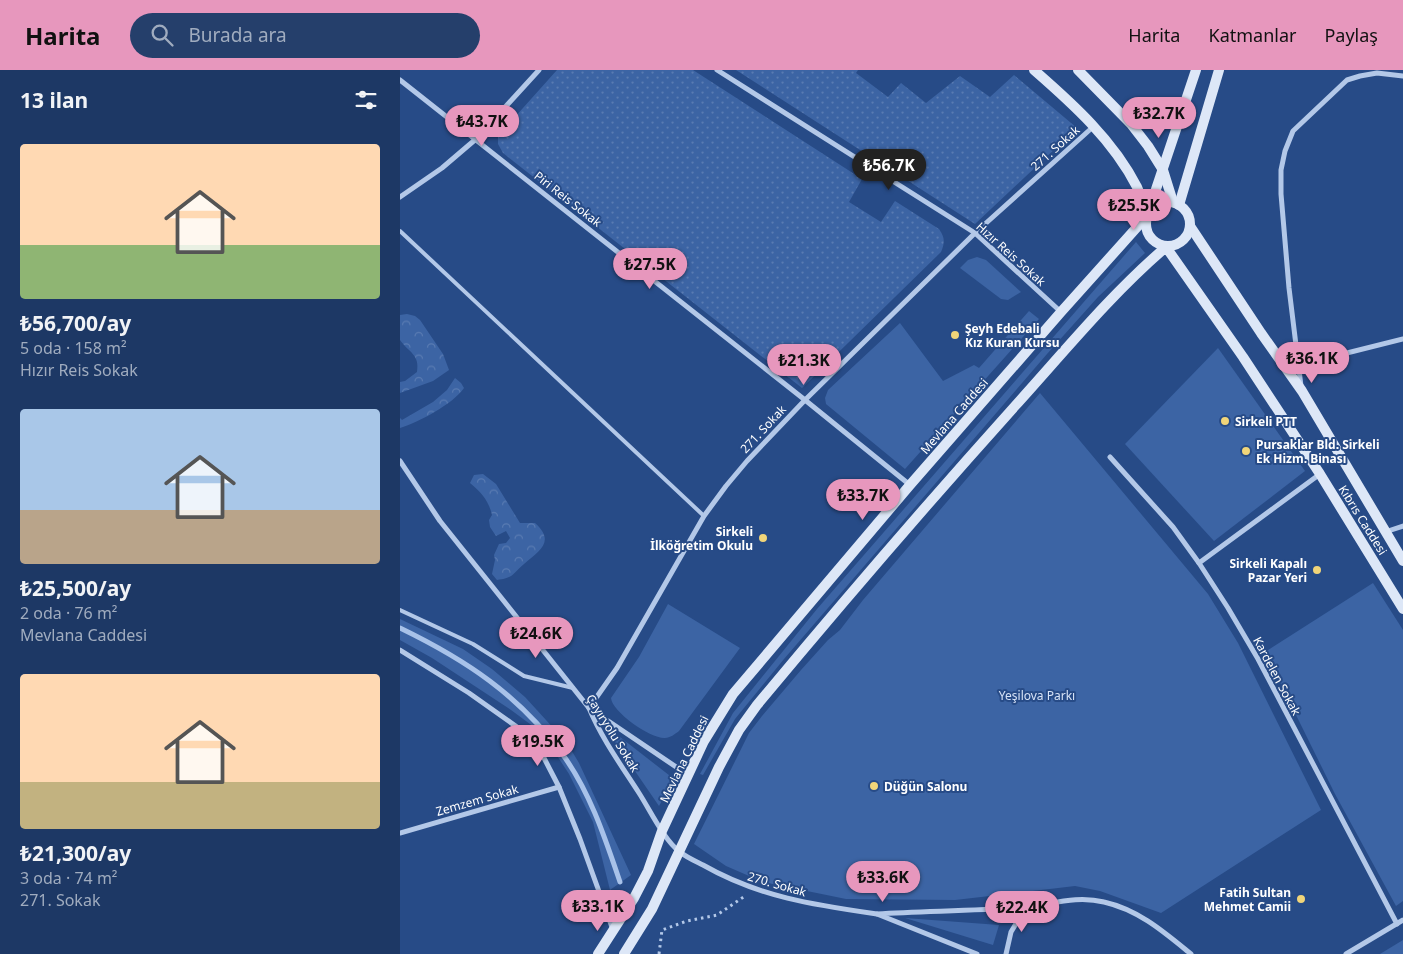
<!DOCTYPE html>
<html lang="tr">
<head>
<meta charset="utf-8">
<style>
  :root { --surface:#1d3865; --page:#253f6b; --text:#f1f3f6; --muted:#a0acbf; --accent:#e797bd }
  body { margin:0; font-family:"Noto Sans",sans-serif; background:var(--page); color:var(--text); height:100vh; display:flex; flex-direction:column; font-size:19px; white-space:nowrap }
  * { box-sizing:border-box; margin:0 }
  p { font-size:16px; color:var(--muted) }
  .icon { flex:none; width:28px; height:28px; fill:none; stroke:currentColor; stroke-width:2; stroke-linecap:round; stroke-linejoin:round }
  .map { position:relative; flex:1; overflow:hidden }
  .panel { display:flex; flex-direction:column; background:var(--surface); width:400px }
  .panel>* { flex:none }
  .price { position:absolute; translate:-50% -42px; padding:0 11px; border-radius:18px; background:var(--accent); color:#111; font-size:16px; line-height:32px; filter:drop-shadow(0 1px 2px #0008) }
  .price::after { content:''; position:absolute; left:50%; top:30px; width:15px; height:11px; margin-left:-8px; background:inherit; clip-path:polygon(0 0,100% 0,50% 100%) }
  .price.selected { background:#222; color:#fff }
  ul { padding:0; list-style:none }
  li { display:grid; align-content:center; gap:10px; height:265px; padding:0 20px }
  li span { display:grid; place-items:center; height:155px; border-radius:5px; color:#555 }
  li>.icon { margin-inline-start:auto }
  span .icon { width:90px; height:90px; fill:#fffc; stroke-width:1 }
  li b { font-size:21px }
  h2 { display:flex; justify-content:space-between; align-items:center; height:60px; padding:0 20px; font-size:21px }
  header { display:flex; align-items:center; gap:30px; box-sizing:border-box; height:70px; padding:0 25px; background:var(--accent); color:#111 }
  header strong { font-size:24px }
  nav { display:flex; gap:28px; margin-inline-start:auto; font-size:18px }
  .search { width:350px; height:45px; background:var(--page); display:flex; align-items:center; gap:12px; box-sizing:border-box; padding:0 18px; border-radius:28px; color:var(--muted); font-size:19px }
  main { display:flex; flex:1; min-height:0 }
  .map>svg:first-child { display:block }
  .green { fill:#3c64a4 }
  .forest { fill:url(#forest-crowns) }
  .garden { fill:url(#garden-dots) }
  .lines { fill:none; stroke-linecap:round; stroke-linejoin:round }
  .stream { stroke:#a8c2e9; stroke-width:5 }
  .path { stroke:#b3c8e8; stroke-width:3; stroke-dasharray:2.5 4; stroke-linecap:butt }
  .lane { stroke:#b3c8e8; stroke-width:4 }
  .street { stroke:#b3c8e8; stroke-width:5 }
  .secondary { stroke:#dde7f7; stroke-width:10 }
  .poi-dot { fill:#f1d579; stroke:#274b87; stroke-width:2 }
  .labels { text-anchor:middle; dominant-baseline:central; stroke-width:4; stroke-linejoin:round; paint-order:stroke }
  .street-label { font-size:12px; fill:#fff; stroke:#274b87 }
  .poi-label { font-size:12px; font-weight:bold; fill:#fff; stroke:#274b87; text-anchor:start }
  .park-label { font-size:12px; fill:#d7e3f7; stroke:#274b87 }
</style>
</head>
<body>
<header>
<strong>Harita</strong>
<div class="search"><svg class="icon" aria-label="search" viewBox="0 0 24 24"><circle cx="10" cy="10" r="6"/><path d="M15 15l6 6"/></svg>Burada ara</div>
<nav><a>Harita</a><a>Katmanlar</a><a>Paylaş</a></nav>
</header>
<main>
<section class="panel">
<h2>13 ilan<svg class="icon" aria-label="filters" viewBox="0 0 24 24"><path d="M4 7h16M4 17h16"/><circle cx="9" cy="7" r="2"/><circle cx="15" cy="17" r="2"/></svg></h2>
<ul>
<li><span style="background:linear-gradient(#ffd9b3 65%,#8fb573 0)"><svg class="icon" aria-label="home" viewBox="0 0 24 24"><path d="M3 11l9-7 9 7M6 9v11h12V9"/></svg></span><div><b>₺56,700/ay</b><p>5 oda · 158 m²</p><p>Hızır Reis Sokak</p></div></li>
<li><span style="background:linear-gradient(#a9c7e8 65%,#b9a48a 0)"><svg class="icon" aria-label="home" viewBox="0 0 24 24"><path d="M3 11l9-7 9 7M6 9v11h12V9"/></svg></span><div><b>₺25,500/ay</b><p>2 oda · 76 m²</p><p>Mevlana Caddesi</p></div></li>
<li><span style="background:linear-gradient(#ffd9b3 70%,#c2b280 0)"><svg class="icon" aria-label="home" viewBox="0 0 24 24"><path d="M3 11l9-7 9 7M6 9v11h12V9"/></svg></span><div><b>₺21,300/ay</b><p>3 oda · 74 m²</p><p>271. Sokak</p></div></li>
</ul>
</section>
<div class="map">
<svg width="1003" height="884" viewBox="0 0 1003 884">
  <defs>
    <pattern id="forest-crowns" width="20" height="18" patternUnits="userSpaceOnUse" patternTransform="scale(1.25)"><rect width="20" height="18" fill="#3c64a4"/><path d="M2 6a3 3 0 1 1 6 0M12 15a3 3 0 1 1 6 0" fill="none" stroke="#597bb2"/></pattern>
    <pattern id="garden-dots" width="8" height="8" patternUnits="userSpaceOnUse" patternTransform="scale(1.25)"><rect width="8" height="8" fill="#3c64a4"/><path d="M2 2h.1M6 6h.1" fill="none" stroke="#597bb2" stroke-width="1.8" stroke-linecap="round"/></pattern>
  </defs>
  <rect width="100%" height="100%" fill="#274b87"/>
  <g class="green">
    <path d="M736,172l9,11 -47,44 -51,57 -263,305 -49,60 -32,56 -3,-1 33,-61 84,-104z"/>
    <path d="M577,187l9,3 35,32 -13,8 -7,-1 -41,-31 8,-8z"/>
    <path d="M629,241l10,8 -134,150 -79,-65 -1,-6 3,-8 72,-67 43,58 31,-16 5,3z"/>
    <path d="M818,278l87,123 -91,70 -89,-97z"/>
    <path d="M640,323l168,201 30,49 83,167 -160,103 -61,-22 -25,-5 -120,14 -109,-1 -83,-17 -37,-16 -32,-22 55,-111 13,-17 39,-46 27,-30 12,-10 23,-30z"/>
    <path d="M973,513l30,47v271l-7,5 -61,-112 -70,-142z"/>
    <path d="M268,534l72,44 -61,83c-4,3 -9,7 -14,7 -14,1 -53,-26 -54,-40l28,-41z"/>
    <path d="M0,549l63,30 29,20 33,28 42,46 12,20 52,112 -21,15 -17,-68 -24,-48 -15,-23 -20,-24 -23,-17 -79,-52 -32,-18z"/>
    <path d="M202,653l72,56 -15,27z"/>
    <path d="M505,848l94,7 -6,20z"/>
    <path d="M1003,870v14h-23z"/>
  </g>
  <g class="forest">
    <path d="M7,244l8,2 5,4 23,34 6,16 -16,11 -33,12v-11l5,-1 12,-9c3,-18 -8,-19 -17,-32v-25z"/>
    <path d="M55,308l6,5 3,5c-11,16 -45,34 -64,40v-10l2,2 31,-18 14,-12z"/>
    <path d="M83,404l13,10 24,39h15c21,19 4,28 -11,41 -12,10 -10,14 -27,16l-5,-6 3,-14 -1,-5 5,-11 7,-1 4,-5 -4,-7 -10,5 -6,-9 -1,-7 3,-5c-3,-14 -11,-23 -22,-32l4,-8z"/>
  </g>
  <g class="garden">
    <path d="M157,0h136l169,109 -13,23 32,20 14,-21 44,28c6,9 6,13 2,23l-139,136 -299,-235 -5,-9v-8z"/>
    <path d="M336,0h122l-2,3 32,24 13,-14 25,20 34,-27 30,21 24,-22 63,53 -102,96z"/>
  </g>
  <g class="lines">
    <path class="stream" d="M0,558c66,32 119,67 163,127 27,37 42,83 57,127"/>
    <path class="path" d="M259,884l3,-24 25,-9 30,-6 28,-19"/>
    <g class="lane">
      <path d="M0,161l304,285"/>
      <path d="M0,540l73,34 51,32 49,12"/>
    </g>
    <g class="street">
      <path d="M317,0l258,163 86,79"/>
      <path d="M0,10l405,320 105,85"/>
      <path d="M0,127l42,-29 34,-29 63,-69"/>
      <path d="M899,295l104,-26"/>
      <path d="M901,316l-12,-98 -8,-94v-24l4,-19 8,-20 54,-51 13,-4 17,-3 26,3"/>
      <path d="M710,387l63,70 26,36 29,45 30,51 139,265"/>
      <path d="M0,391l40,60 149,187c13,31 32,57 50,85 11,17 25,47 41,59 6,5 15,9 23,13 56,32 111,40 174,49"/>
      <path d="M985,462l18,-6"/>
      <path d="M799,493l121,-89"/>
      <path d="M0,580l69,43 48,34 11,11 16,20 15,29 21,52 33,91"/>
      <path d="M288,705l-99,-67 28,-40 87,-152 22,-30 21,-25 58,-61 170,-167 119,-107"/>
      <path d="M0,763l159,-46"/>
      <path d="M577,884l-100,-40c49,-3 99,-3 148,-7 27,-3 52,-12 79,-5 35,8 60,30 87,52"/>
      <path d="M606,884l5,-22 15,-25"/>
      <path d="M946,884l57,-34"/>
    </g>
    <g class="secondary">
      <path d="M634,0c39,34 79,70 103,117 4,9 7,20 10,29"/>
      <path d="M678,0l53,54 17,22 15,24 10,32"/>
      <circle cx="768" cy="154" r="22"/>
      <path d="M779,135l40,-135"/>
      <path d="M790,156l71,107 41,58 101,170"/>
      <path d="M198,884l36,-56 14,-27 14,-40 42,-90 29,-47 177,-209 151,-173 86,-96 49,-146"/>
      <path d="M224,884l28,-45 67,-142 20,-37 18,-25c84,-101 170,-201 258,-299 49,-54 95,-111 151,-159l77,110 77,117 83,135"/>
    </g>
  </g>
  <g class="poi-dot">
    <circle cx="555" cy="265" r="5"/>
    <circle cx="825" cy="351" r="5"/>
    <circle cx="846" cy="381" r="5"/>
    <circle cx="363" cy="468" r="5"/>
    <circle cx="917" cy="500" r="5"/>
    <circle cx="474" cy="716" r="5"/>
    <circle cx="901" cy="829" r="5"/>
  </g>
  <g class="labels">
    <g class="street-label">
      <text transform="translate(655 78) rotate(-42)">271. Sokak</text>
      <text transform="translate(168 129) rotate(38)">Piri Reis Sokak</text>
      <text transform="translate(611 184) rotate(42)">Hızır Reis Sokak</text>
      <text transform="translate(554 346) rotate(-49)">Mevlana Caddesi</text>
      <text transform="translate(363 359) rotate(-47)">271. Sokak</text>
      <text transform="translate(963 450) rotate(58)">Kıbrıs Caddesi</text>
      <text transform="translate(877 606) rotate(62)">Kardelen Sokak</text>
      <text transform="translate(213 663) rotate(58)">Çayıryolu Sokak</text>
      <text transform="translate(284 689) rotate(-64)">Mevlana Caddesi</text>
      <text transform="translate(77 730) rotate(-16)">Zemzem Sokak</text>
      <text transform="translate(377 814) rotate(16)">270. Sokak</text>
    </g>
    <g class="poi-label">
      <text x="565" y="258">Şeyh Edebali<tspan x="565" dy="14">Kız Kuran Kursu</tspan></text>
      <text x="835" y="351">Sirkeli PTT</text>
      <text x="856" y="374">Pursaklar Bld. Sirkeli<tspan x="856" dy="14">Ek Hizm. Binası</tspan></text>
      <text x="353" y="461" text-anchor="end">Sirkeli<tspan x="353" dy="14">İlköğretim Okulu</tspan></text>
      <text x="907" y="493" text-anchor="end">Sirkeli Kapalı<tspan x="907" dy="14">Pazar Yeri</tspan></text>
      <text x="484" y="716">Düğün Salonu</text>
      <text x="891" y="822" text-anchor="end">Fatih Sultan<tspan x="891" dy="14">Mehmet Camii</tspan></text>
    </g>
    <g class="park-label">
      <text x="637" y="625">Yeşilova Parkı</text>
    </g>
  </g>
</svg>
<b class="price" style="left:759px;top:69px">₺32.7K</b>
<b class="price" style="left:82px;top:77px">₺43.7K</b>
<b class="price selected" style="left:489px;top:121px">₺56.7K</b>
<b class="price" style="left:734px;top:161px">₺25.5K</b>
<b class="price" style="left:250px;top:220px">₺27.5K</b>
<b class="price" style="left:912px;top:314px">₺36.1K</b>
<b class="price" style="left:404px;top:316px">₺21.3K</b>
<b class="price" style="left:463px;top:451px">₺33.7K</b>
<b class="price" style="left:136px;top:589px">₺24.6K</b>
<b class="price" style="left:138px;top:697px">₺19.5K</b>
<b class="price" style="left:483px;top:833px">₺33.6K</b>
<b class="price" style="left:198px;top:862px">₺33.1K</b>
<b class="price" style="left:622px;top:863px">₺22.4K</b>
</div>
</main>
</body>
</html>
